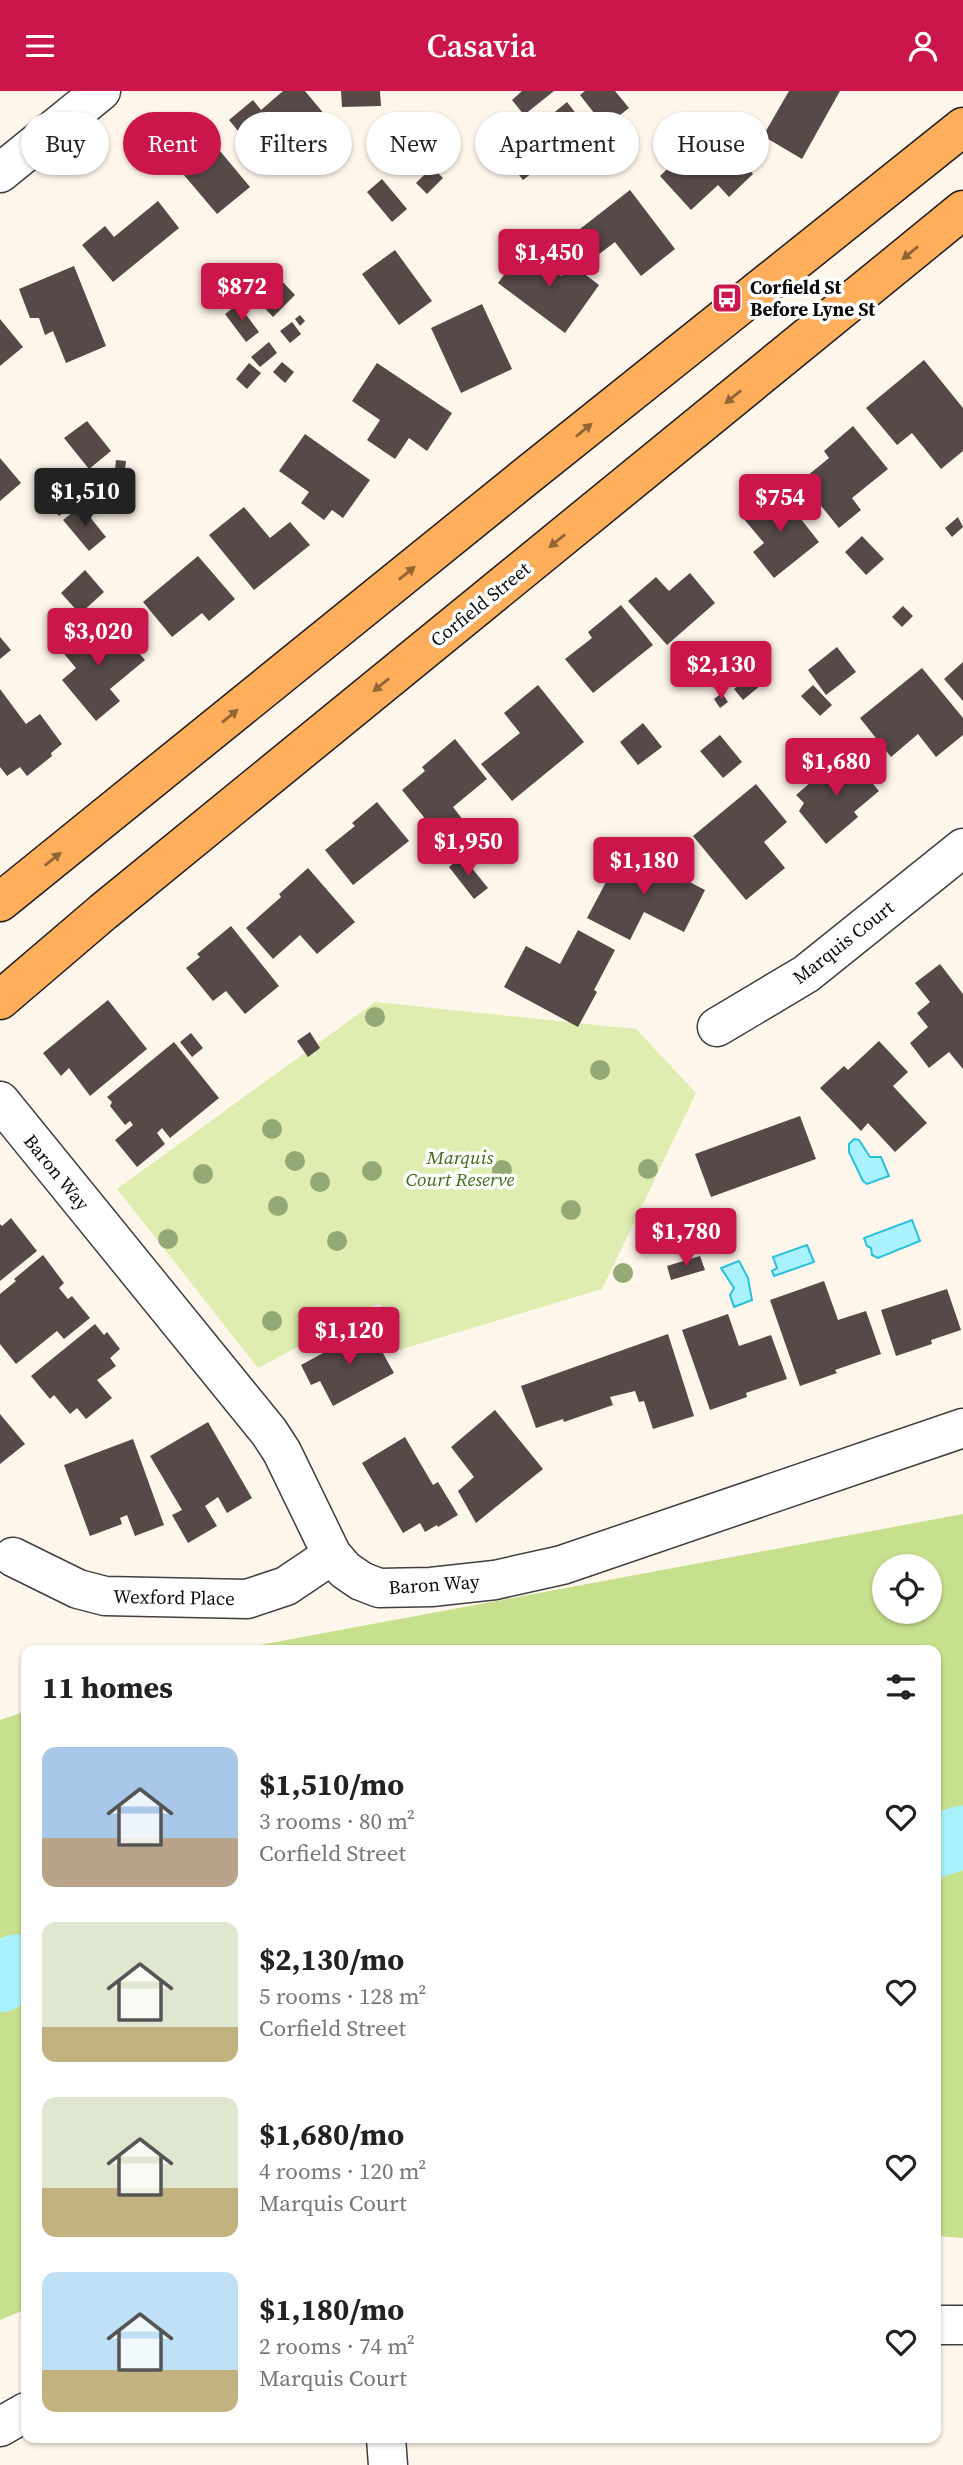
<!DOCTYPE html>
<html lang="en">
<head>
<meta charset="utf-8">
<style>
  :root { --surface:#fff; --page:#f6f6f6; --text:#222; --muted:#767676; --accent:#ca164b }
  body { margin:0; font-family:"Source Serif 4",serif; background:var(--page); color:var(--text); height:100vh; display:flex; flex-direction:column; font-size:26px; white-space:nowrap }
  * { box-sizing:border-box; margin:0 }
  p { font-size:23px; color:var(--muted) }
  .icon { flex:none; width:38px; height:38px; fill:none; stroke:currentColor; stroke-width:2; stroke-linecap:round; stroke-linejoin:round }
  .map { position:relative; flex:1; overflow:hidden }
  .panel { position:absolute; left:21px; top:1554px; width:920px; height:798px; display:flex; flex-direction:column; background:var(--surface); border-radius:14px; box-shadow:0 2px 5px #0004 }
  .panel>* { flex:none }
  .top-card { position:absolute; left:21px; top:21px; width:922px; height:63px; display:flex; gap:14px }
  .controls { position:absolute; left:872px; top:1463px; display:grid; gap:14px }
  .controls a { display:grid; place-items:center; width:70px; height:70px; border-radius:50%; background:var(--surface); box-shadow:0 2px 5px #0004; font-size:35px }
  .price { position:absolute; translate:-50% -60px; padding:0 16px; border-radius:7px; background:var(--accent); color:#fff; font-size:23px; line-height:46px; filter:drop-shadow(0 2px 4px #0008) }
  .price::after { content:''; position:absolute; left:50%; top:42px; width:21px; height:16px; margin-left:-10px; background:inherit; clip-path:polygon(0 0,100% 0,50% 100%) }
  .price.on { background:#222; color:#fff }
  ul { padding:0; list-style:none }
  li { display:flex; align-items:center; gap:21px; height:175px; padding:0 21px }
  li span { display:grid; place-items:center; flex:none; width:196px; height:140px; border-radius:14px; color:#555 }
  li>.icon { margin-inline-start:auto }
  span .icon { width:84px; height:84px; fill:#fffc; stroke-width:1 }
  li b { font-size:30px }
  h2 { display:flex; justify-content:space-between; align-items:center; height:84px; padding:0 21px; font-size:30px }
  .tag { padding:0 24px; border-radius:32px; background:var(--surface); box-shadow:0 2px 5px #0004; font-size:24px; line-height:63px }
  .tag.on { background:var(--accent); color:#fff }
  header { display:flex; justify-content:space-between; align-items:center; height:91px; padding:0 21px; background:var(--accent); color:#fff; font-size:32px; font-weight:600 }
  .map>svg:first-child { display:block }
  .green { fill:#dfedb0 }
  .forest { fill:#c7e08e; fill-rule:evenodd }
  .water { fill:#a9f2fd; stroke:#29c0db; stroke-width:2 }
  .lines { fill:none; stroke-linecap:round; stroke-linejoin:round }
  .river { stroke:#a9f2fd; stroke-width:63 }
  .building { fill:#564947 }
  .minor-casing { stroke:#3f3f3f; stroke-width:41 }
  .tertiary-casing { stroke:#3f3f3f; stroke-width:41 }
  .primary-casing { stroke:#1d1d1d; stroke-width:41 }
  .minor { stroke:#fff; stroke-width:38 }
  .tertiary { stroke:#fff; stroke-width:38 }
  .primary { stroke:#ffae5b; stroke-width:38 }
  .tree { fill:#94a976 }
  .oneway { fill:#926537 }
  .labels { text-anchor:middle; dominant-baseline:central; stroke-width:7; stroke-linejoin:round; paint-order:stroke }
  .poi-label { font-size:19px; font-weight:bold; fill:#0c0c0c; stroke:#fff; text-anchor:start }
  .street-label { font-size:19px; fill:#0c0c0c; stroke:#fff }
  .park-label { font-size:19px; font-style:italic; fill:#3c6a16; stroke:#fff }
</style>
</head>
<body>
<header><svg class="icon" aria-label="menu" viewBox="0 0 24 24"><path d="M4 6h16M4 12h16M4 18h16"/></svg>Casavia<svg class="icon" aria-label="person" viewBox="0 0 24 24"><circle cx="12" cy="8" r="4"/><path d="M4 21q1-7 8-7t8 7"/></svg></header>
<div class="map">
<svg width="963" height="2374" viewBox="0 0 963 2374">
  <rect width="100%" height="100%" fill="#fff6eb"/>
  <path class="green" d="M375,911l261,27 60,64 -94,196 -203,61 -19,-47 -122,65 -141,-179z"/>
  <g class="forest">
    <path d="M963,1423v724l-27,-2v-586h-703zM884,1475h45v46h-45z"/>
    <path d="M26,1620v598l-26,11v-600z"/>
  </g>
  <g class="water">
    <path d="M854,1048l5,1 11,17h11l8,19 -22,8 -4,-3 -14,-29v-8z"/>
    <path d="M912,1129l8,21 -42,17 -6,-3 -1,-7 -4,-2 -3,-8z"/>
    <path d="M807,1154l7,17 -40,14 -2,-5 5,-3 -4,-11z"/>
    <path d="M739,1170l9,17 4,22 -18,7 -4,-12 4,-7 -13,-20z"/>
  </g>
  <g class="lines">
    <g class="river">
      <path d="M936,1755l27,-9"/>
      <path d="M0,1890l16,-15h10"/>
    </g>
  </g>
  <g class="building">
    <path d="M283,0h22l20,24 -60,49 -36,-44 24,-20 8,10z"/>
    <path d="M341,0h39l1,15 -39,1z"/>
    <path d="M522,0h32l-30,24 -12,-15z"/>
    <path d="M585,0h30l14,17 -24,19 -25,-32z"/>
    <path d="M789,0h51l-38,68 -39,-23z"/>
    <path d="M567,11l21,27 -65,51 -20,-26z"/>
    <path d="M710,37l43,46 -24,23 -11,-12 -27,25 -31,-34z"/>
    <path d="M205,42l45,54 -33,27 -45,-53z"/>
    <path d="M432,76l11,11 -16,16 -11,-11z"/>
    <path d="M382,88l25,30 -15,13 -25,-30z"/>
    <path d="M630,99l45,59 -34,27 -26,-34 -25,19 -19,-25z"/>
    <path d="M158,110l21,27 -66,54 -31,-37 23,-19 9,11z"/>
    <path d="M523,158l38,27 9,-13 29,22 -34,48 -67,-50z"/>
    <path d="M395,159l37,51 -33,24 -37,-51z"/>
    <path d="M74,175l32,80 -40,17 -13,-32 -8,4 -6,-17h-9l-11,-29z"/>
    <path d="M279,187l16,17 -22,22 -16,-17z"/>
    <path d="M238,213l21,28 -13,10 -21,-28z"/>
    <path d="M482,213l30,65 -51,24 -30,-65z"/>
    <path d="M300,224l5,6 -5,5 -5,-7z"/>
    <path d="M0,228l23,28 -23,19z"/>
    <path d="M292,231l9,12 -11,9 -10,-12z"/>
    <path d="M269,251l8,11 -17,14 -9,-10z"/>
    <path d="M924,269l39,48v43l-22,18 -29,-36 -15,12 -31,-37z"/>
    <path d="M282,271l12,10 -9,11 -12,-11z"/>
    <path d="M249,272l12,10 -14,16 -11,-10z"/>
    <path d="M377,272l75,50 -25,38 -18,-13 -14,21 -28,-19 13,-20 -28,-19z"/>
    <path d="M87,330l24,30 -22,18 -25,-31z"/>
    <path d="M853,335l35,43 -36,29 9,12 -22,18 -38,-47 28,-23 -5,-7z"/>
    <path d="M305,343l65,46 -27,38 -11,-8 -8,10 -23,-17 8,-11 -30,-21z"/>
    <path d="M0,367l21,25 -21,18z"/>
    <path d="M116,369l10,1 -1,9 -10,-1z"/>
    <path d="M778,399l41,52 -45,36 -21,-26 11,-9 -21,-25z"/>
    <path d="M62,412l6,6 -9,7 -5,-6z"/>
    <path d="M81,415l25,31 -17,14 -26,-31z"/>
    <path d="M244,416l26,31 20,-16 20,23 -56,45 -45,-55z"/>
    <path d="M958,426l5,10 -11,10 -7,-9z"/>
    <path d="M862,445l22,23 -18,16 -21,-23z"/>
    <path d="M198,465l37,43 -26,22 -7,-8 -30,24 -29,-35z"/>
    <path d="M85,479l19,22 -24,22 -19,-21z"/>
    <path d="M690,482l25,30 -48,42 -39,-44 28,-24 13,14z"/>
    <path d="M621,514l32,40 -60,48 -28,-34 27,-21 -4,-6z"/>
    <path d="M903,515l10,10 -11,11 -10,-10z"/>
    <path d="M90,530l19,22 12,-11 24,28 -35,29 10,12 -24,20 -34,-41 14,-12 -17,-20z"/>
    <path d="M0,546l11,13 -11,9z"/>
    <path d="M837,556l19,25 -30,23 -18,-25z"/>
    <path d="M963,571v39l-19,-22z"/>
    <path d="M922,577l41,50v17l-27,22 -18,-23 -27,23 -31,-39z"/>
    <path d="M753,583l8,11 -18,15 -9,-11z"/>
    <path d="M538,594l46,57 -72,59 -31,-37 39,-31 -16,-20z"/>
    <path d="M813,594l19,20 -12,11 -19,-20z"/>
    <path d="M0,598l26,35 14,-10 22,30 -11,9 1,3 -25,20 -7,-9 -13,9 -7,-9z"/>
    <path d="M722,602l6,9 -8,6 -6,-9z"/>
    <path d="M643,632l19,24 -24,18 -18,-23z"/>
    <path d="M720,644l22,27 -19,16 -23,-27z"/>
    <path d="M455,648l32,40 -34,28 17,22 -22,18 -46,-57 23,-19 -3,-4z"/>
    <path d="M846,661l33,39 -25,21 4,5 -32,27 -27,-33 5,-8 -8,-8z"/>
    <path d="M756,693l31,38 -23,20 21,26 -39,32 -53,-64z"/>
    <path d="M377,711l32,39 -56,44 -28,-35 30,-24 -3,-3z"/>
    <path d="M624,757l81,42 -21,42 -40,-20 -14,28 -43,-22z"/>
    <path d="M462,765l26,32 -14,11 -25,-32z"/>
    <path d="M308,777l47,54 -38,32 -17,-19 -27,24 -27,-31 35,-31 -2,-3z"/>
    <path d="M231,835l48,60 -34,28 -19,-23 -13,10 -27,-33 14,-11 -3,-3z"/>
    <path d="M578,839l37,20 -21,40 3,2 -19,35 -74,-40 22,-41 34,18z"/>
    <path d="M940,873l23,30v75l-14,-17 -20,16 -19,-25 18,-16 -11,-14 13,-11 -15,-19z"/>
    <path d="M108,909l39,49 -57,47 -21,-28 -8,8 -18,-23z"/>
    <path d="M310,941l10,16 -12,9 -11,-16z"/>
    <path d="M191,942l12,15 -11,9 -12,-15z"/>
    <path d="M879,950l29,31 -15,14 34,37 -32,29 -27,-29 -7,8 -41,-43 24,-22 4,4z"/>
    <path d="M174,951l45,56 -49,40 -8,-10 -5,5 8,11 -28,23 -22,-27 18,-15 -3,-4 -5,4 -15,-19 2,-4 -5,-5z"/>
    <path d="M800,1025l16,43 -105,38 -16,-43z"/>
    <path d="M11,1127l26,33 -37,30v-57l2,2z"/>
    <path d="M43,1164l21,28 -5,5 9,11 4,-3 18,22 -26,21 -7,-8 -41,33 -16,-20v-50l16,-13 -2,-2z"/>
    <path d="M700,1165l5,14 -34,10 -4,-14z"/>
    <path d="M824,1190l14,39 28,-9 15,43 -46,16 2,3 -37,13 -30,-86z"/>
    <path d="M947,1198l14,41 -30,10 1,4 -36,12 -15,-46z"/>
    <path d="M728,1223l11,32 32,-11 16,44 -41,14 1,4 -37,13 -28,-80z"/>
    <path d="M95,1233l9,11 3,-3 13,17 -10,9 6,8 -19,14 15,18 -26,21 -9,-11 -7,6 -16,-19 -4,4 -19,-23z"/>
    <path d="M369,1237l25,45 -61,33 -13,-25 -9,4 -10,-20z"/>
    <path d="M668,1243l26,82 -41,13 -9,-28 -5,1 -4,-11 -25,6 3,8 -49,17 -1,-3 -27,9 -15,-42z"/>
    <path d="M495,1319l48,59 -67,54 -18,-32 16,-14 -23,-30z"/>
    <path d="M0,1323l25,30 -25,20z"/>
    <path d="M208,1331l44,76 -25,15 -9,-16 -13,9 12,20 -29,17 -16,-28 10,-5 -32,-54z"/>
    <path d="M405,1346l28,48 5,-3 20,33 -20,12 -1,-2 -12,7 -5,-9 -17,10 -41,-70z"/>
    <path d="M133,1348l31,86 -29,11 -8,-21 -7,3 2,6 -32,12 -26,-71z"/>
  </g>
  <g class="lines">
    <g class="minor-casing">
      <g id="minor">
        <path d="M0,82l101,-82"/>
        <path d="M717,936l89,-53 157,-126"/>
        <path d="M0,1010l269,331 13,20 50,103 13,15 16,11 18,7 52,-1 64,-7 67,-15 401,-137"/>
        <path d="M13,1466l65,32 27,7 142,3 39,-13 46,-31"/>
        <path d="M386,2347l2,27"/>
      </g>
    </g>
    <g class="tertiary-casing">
      <g id="tertiary">
        <path d="M936,2234h27"/>
        <path d="M0,2336l26,-15"/>
      </g>
    </g>
    <g class="primary-casing">
      <g id="primary">
        <path d="M0,811l524,-424 439,-351"/>
        <path d="M0,909l103,-88 860,-702"/>
      </g>
    </g>
    <use href="#minor" class="minor"/>
    <use href="#tertiary" class="tertiary"/>
    <use href="#primary" class="primary"/>
  </g>
  <g class="tree">
    <circle cx="375" cy="926" r="10"/>
    <circle cx="600" cy="979" r="10"/>
    <circle cx="272" cy="1038" r="10"/>
    <circle cx="295" cy="1070" r="10"/>
    <circle cx="648" cy="1078" r="10"/>
    <circle cx="502" cy="1079" r="10"/>
    <circle cx="372" cy="1080" r="10"/>
    <circle cx="203" cy="1083" r="10"/>
    <circle cx="320" cy="1091" r="10"/>
    <circle cx="278" cy="1115" r="10"/>
    <circle cx="571" cy="1119" r="10"/>
    <circle cx="168" cy="1148" r="10"/>
    <circle cx="337" cy="1150" r="10"/>
    <circle cx="623" cy="1182" r="10"/>
    <circle cx="272" cy="1230" r="10"/>
  </g>
  <defs><path id="oneway-solid" d="M-6-.8H1V-3.2L6.5 0L1 3.2V.8H-6Z" transform="scale(1.75)"/></defs>
  <g class="oneway">
    <use href="#oneway-solid" transform="translate(910 162) rotate(141)"/>
    <use href="#oneway-solid" transform="translate(733 306) rotate(141)"/>
    <use href="#oneway-solid" transform="translate(584 339) rotate(-39)"/>
    <use href="#oneway-solid" transform="translate(557 450) rotate(141)"/>
    <use href="#oneway-solid" transform="translate(407 482) rotate(-39)"/>
    <use href="#oneway-solid" transform="translate(381 594) rotate(141)"/>
    <use href="#oneway-solid" transform="translate(230 625) rotate(-39)"/>
    <use href="#oneway-solid" transform="translate(53 768) rotate(-39)"/>
  </g>
  <defs>
    <g id="bus-square" transform="scale(1.575)"><rect x="-9" y="-9" width="18" height="18" rx="4" fill="#ca164b" stroke="#fff"/><path d="M-5-6H5V4H4V6H2V4H-2V6H-4V4H-5ZM-3.5-4V0h7V-4ZM-3.5 1.2v1.5H-2V1.2ZM2 1.2v1.5H3.5V1.2Z" fill="#fff"/></g>
  </defs>
  <g fill-rule="evenodd">
    <use href="#bus-square" x="727" y="207"/>
  </g>
  <g class="labels">
    <g class="poi-label">
      <text x="750" y="196">Corfield St<tspan x="750" dy="22">Before Lyne St</tspan></text>
    </g>
    <g class="street-label">
      <text transform="translate(480 513) rotate(-39)">Corfield Street</text>
      <text transform="translate(843 851) rotate(-38)">Marquis Court</text>
      <text transform="translate(57 1081) rotate(51)">Baron Way</text>
      <text transform="translate(434 1493) rotate(-4)">Baron Way</text>
      <text transform="translate(174 1506) rotate(1)">Wexford Place</text>
    </g>
    <g class="park-label">
      <text x="460" y="1066">Marquis<tspan x="460" dy="22">Court Reserve</tspan></text>
    </g>
  </g>
</svg>
<div class="controls">
<a><svg class="icon" aria-label="locate" viewBox="0 0 24 24"><circle cx="12" cy="12" r="6"/><path d="M12 2v4M12 18v4M2 12h4M18 12h4"/></svg></a>
</div>
<b class="price" style="left:549px;top:198px">$1,450</b>
<b class="price" style="left:242px;top:232px">$872</b>
<b class="price on" style="left:85px;top:437px">$1,510</b>
<b class="price" style="left:780px;top:443px">$754</b>
<b class="price" style="left:98px;top:577px">$3,020</b>
<b class="price" style="left:721px;top:610px">$2,130</b>
<b class="price" style="left:836px;top:707px">$1,680</b>
<b class="price" style="left:468px;top:787px">$1,950</b>
<b class="price" style="left:644px;top:806px">$1,180</b>
<b class="price" style="left:686px;top:1177px">$1,780</b>
<b class="price" style="left:349px;top:1276px">$1,120</b>
<div class="top-card">
<a class="tag">Buy</a>
<a class="tag on">Rent</a>
<a class="tag">Filters</a>
<a class="tag">New</a>
<a class="tag">Apartment</a>
<a class="tag">House</a>
</div>
<section class="panel">
<h2>11 homes<svg class="icon" aria-label="filters" viewBox="0 0 24 24"><path d="M4 7h16M4 17h16"/><circle cx="9" cy="7" r="2"/><circle cx="15" cy="17" r="2"/></svg></h2>
<ul>
<li><span style="background:linear-gradient(#a9c7e8 65%,#b9a48a 0)"><svg class="icon" aria-label="home" viewBox="0 0 24 24"><path d="M3 11l9-7 9 7M6 9v11h12V9"/></svg></span><div><b>$1,510/mo</b><p>3 rooms · 80 m²</p><p>Corfield Street</p></div><svg class="icon" aria-label="heart" viewBox="0 0 24 24"><path d="M12 20l-8-8c-3-5 5-10 8-4 3-6 11-1 8 4z"/></svg></li>
<li><span style="background:linear-gradient(#dfe7d0 75%,#c2b280 0)"><svg class="icon" aria-label="home" viewBox="0 0 24 24"><path d="M3 11l9-7 9 7M6 9v11h12V9"/></svg></span><div><b>$2,130/mo</b><p>5 rooms · 128 m²</p><p>Corfield Street</p></div><svg class="icon" aria-label="heart" viewBox="0 0 24 24"><path d="M12 20l-8-8c-3-5 5-10 8-4 3-6 11-1 8 4z"/></svg></li>
<li><span style="background:linear-gradient(#dfe7d0 65%,#c2b280 0)"><svg class="icon" aria-label="home" viewBox="0 0 24 24"><path d="M3 11l9-7 9 7M6 9v11h12V9"/></svg></span><div><b>$1,680/mo</b><p>4 rooms · 120 m²</p><p>Marquis Court</p></div><svg class="icon" aria-label="heart" viewBox="0 0 24 24"><path d="M12 20l-8-8c-3-5 5-10 8-4 3-6 11-1 8 4z"/></svg></li>
<li><span style="background:linear-gradient(#bfe0f5 70%,#c2b280 0)"><svg class="icon" aria-label="home" viewBox="0 0 24 24"><path d="M3 11l9-7 9 7M6 9v11h12V9"/></svg></span><div><b>$1,180/mo</b><p>2 rooms · 74 m²</p><p>Marquis Court</p></div><svg class="icon" aria-label="heart" viewBox="0 0 24 24"><path d="M12 20l-8-8c-3-5 5-10 8-4 3-6 11-1 8 4z"/></svg></li>
</ul>
</section>
</div>
</body>
</html>
